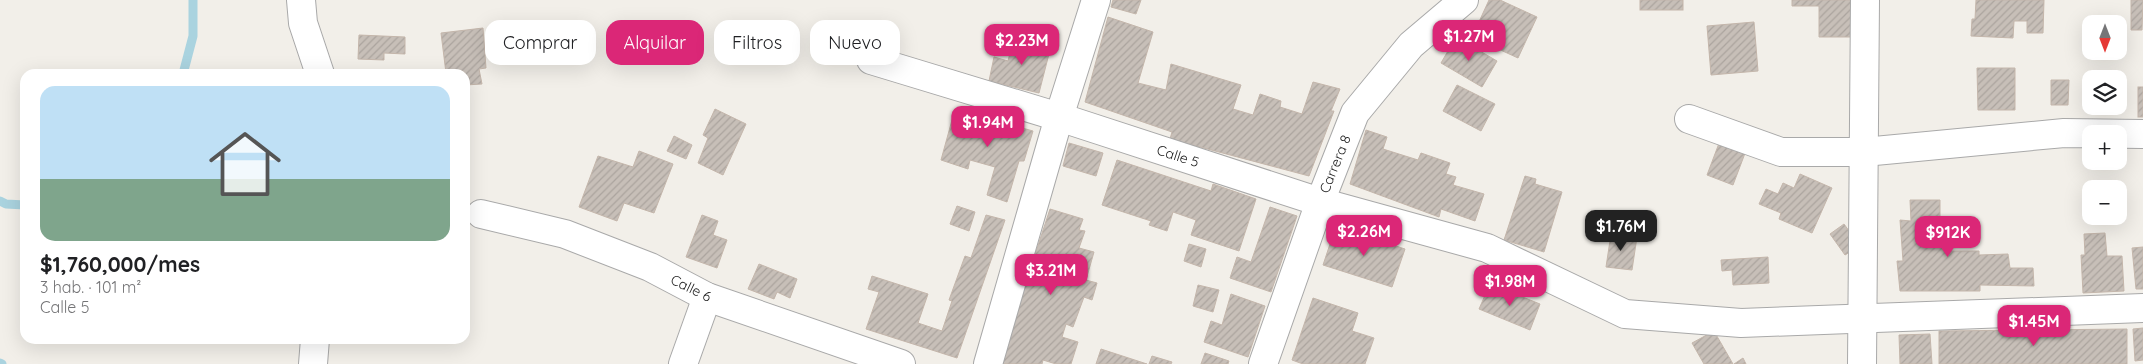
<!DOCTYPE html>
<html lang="es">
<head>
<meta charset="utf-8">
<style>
  :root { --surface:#fff; --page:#f2f2f2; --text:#202124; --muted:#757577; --accent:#db2777 }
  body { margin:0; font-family:Quicksand,sans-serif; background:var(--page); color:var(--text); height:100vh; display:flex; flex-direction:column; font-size:19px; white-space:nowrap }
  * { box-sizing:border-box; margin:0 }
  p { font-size:16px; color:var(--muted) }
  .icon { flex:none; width:28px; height:28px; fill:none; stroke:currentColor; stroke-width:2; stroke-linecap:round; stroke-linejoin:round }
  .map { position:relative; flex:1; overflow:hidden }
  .details { position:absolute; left:20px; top:69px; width:450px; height:275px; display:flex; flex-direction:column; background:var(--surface); border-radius:15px; box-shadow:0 5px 20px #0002 }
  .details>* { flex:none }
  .top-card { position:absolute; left:485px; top:20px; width:475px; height:45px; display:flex; gap:10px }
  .needle { width:32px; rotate:180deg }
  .fabs { position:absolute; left:2082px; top:15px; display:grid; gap:10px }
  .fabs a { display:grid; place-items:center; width:45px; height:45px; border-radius:10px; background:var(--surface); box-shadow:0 5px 20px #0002; font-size:25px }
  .price { position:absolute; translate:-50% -42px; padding:0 11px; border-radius:10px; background:var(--accent); color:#fff; font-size:16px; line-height:32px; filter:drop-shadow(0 1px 2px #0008) }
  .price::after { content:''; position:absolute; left:50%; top:30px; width:15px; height:11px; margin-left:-8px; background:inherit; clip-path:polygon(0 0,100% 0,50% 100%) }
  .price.current { background:#222; color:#fff }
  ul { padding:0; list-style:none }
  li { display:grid; align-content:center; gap:10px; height:265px; padding:0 20px }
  li span { display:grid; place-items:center; height:155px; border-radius:15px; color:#555 }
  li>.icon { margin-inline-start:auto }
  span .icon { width:90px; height:90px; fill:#fffc; stroke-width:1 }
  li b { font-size:21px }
  .pill { padding:0 18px; border-radius:15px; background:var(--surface); box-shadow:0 5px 20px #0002; font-size:18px; line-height:45px }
  .pill.current { background:var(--accent); color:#fff }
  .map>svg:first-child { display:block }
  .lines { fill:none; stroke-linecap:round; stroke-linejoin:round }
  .stream { stroke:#aad3df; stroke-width:9 }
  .building { fill:url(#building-hatch); stroke:#c4b6ab }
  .minor-casing { stroke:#a9a9a9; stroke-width:30 }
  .minor { stroke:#fff; stroke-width:28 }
  .labels { text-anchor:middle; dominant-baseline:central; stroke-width:4; stroke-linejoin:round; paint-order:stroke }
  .street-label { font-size:14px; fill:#222; stroke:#fff }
</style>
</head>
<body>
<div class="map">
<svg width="2143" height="364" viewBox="0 0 2143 364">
  <defs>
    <pattern id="building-hatch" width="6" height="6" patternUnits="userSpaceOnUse" patternTransform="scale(1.25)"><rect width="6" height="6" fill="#c7bfb8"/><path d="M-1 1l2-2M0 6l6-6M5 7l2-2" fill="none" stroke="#aba49e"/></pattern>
  </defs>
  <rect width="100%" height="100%" fill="#f2efe9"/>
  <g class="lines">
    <g class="stream">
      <path d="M183,74l10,-38v-36"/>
      <path d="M0,201l6,3 19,1"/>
      <path d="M0,363l2,1"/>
    </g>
  </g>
  <g class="building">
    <path d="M1113,0h28l-5,14 -25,-7z"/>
    <path d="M1489,0h11l37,17 -19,41 -46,-21z"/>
    <rect x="1640" y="0" width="43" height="10"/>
    <path d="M1792,0h63v37h-36v-31h-27z"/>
    <path d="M1976,0h68l-1,33h-16v-12h-13l-1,17 -42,-2 1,-17h3z"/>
    <path d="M2131,0h12l-1,30h-11z"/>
    <path d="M1108,17l45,15 -15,51 28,7 5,-26 70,21 -8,24 20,6 7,-21 21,7 -1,6 22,7 11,-32 27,7 -9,22h3l-25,65 -139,-37 2,-7 -87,-30z"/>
    <path d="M1754,22l4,49 -47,4 -4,-49z"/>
    <path d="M483,28l3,40 -7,1 3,15 -17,1v-11l-2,-3 -17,2 -5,-40z"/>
    <path d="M359,35l46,2v17l-21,-1v7l-26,-1z"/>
    <path d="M1014,37l37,9 -12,47 -50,-12 5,-24 14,4z"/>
    <path d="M1456,37l41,24 -15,26 -41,-24z"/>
    <path d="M1977,68h38v42h-37z"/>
    <path d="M2051,80h18l-1,25h-17z"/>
    <path d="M1457,85l38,19 -14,27 -38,-20z"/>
    <rect x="2138" y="87" width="5" height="30"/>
    <path d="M715,109l31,15 -23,51 -25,-12 10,-25 -5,-3z"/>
    <path d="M955,109l78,22 -9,30h-5l-12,41 -20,-7 8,-28 -25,-7 -2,9 -27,-9z"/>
    <path d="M1366,130l21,7 -4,12 35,11 3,-7 29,10 -4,11 10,3 -3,8 31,9 -9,27 -34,-12 -2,8 -89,-33z"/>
    <path d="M674,136l18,9 -6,14 -19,-8z"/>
    <path d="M1721,138l26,10 -14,37 -26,-10z"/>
    <path d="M1069,143l34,10 -7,23 -33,-10z"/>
    <path d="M639,151l34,13 -19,49 -30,-10 -7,18 -38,-14 19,-51 35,11z"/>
    <path d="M1117,160l94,31 2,-7 43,15 -17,52 -48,-16 5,-15 -23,-8 -6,19 -18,-6 2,-4 -49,-16z"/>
    <path d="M1800,174l32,14 -20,45 -33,-14 2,-6 -22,-9 7,-15 12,5 5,-11 11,5z"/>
    <path d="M1525,176l11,3 -1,5 27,8 -18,60 -40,-12z"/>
    <path d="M1910,200h30v23h4l2,28h33v4l29,-1 2,14h23l1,18 -54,-1v6h-80l-3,-30h6l-3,-41 11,1z"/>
    <path d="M957,206l18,6 -6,19 -19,-7z"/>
    <path d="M1270,207l27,9 -26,76 -41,-14 7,-21 14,5z"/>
    <path d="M1050,209l33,10 -4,11 6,1 -6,17 15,4 -8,28 11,3 -5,17 -8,-3 -11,30 -7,-3 -4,13 16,5 -7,22h-15l-13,-4 -1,4h-43l25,-89 4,1z"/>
    <path d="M702,215l16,6 -5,14 14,5 -10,28 -31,-11z"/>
    <path d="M986,215l19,5 -48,138 -91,-29 13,-37 -11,-3 4,-13 56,18 -10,29 24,8 10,-30 -3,-1 16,-44 6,2z"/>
    <path d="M1844,224l16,22 -15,9 -15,-21z"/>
    <path d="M1336,226l69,23 -13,38 -69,-22z"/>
    <path d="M2105,233l2,23h15l2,35 -41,2 -2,-38h4l-1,-21z"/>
    <path d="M1611,234l26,3 -5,33 -26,-3z"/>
    <path d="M1189,244l17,5 -5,18 -17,-6z"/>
    <path d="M2143,247v42h-7l-4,-41z"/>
    <path d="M1768,257l1,26 -36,2 -1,-15 -10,1 -1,-11z"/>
    <path d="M759,264l38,15 -7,19 -13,-6 -3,7 -26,-10z"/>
    <path d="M1490,284l50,20 -10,26 -51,-21z"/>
    <path d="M1198,285l21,5 -6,22 -20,-6z"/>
    <path d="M1231,294l34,12 -17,51 -44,-15 7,-21 11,4z"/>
    <path d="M1313,298l45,15 -6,18 22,7 -9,26h-62l-11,-4z"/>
    <path d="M2143,328v32l-8,1 -2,-32z"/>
    <path d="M2127,329v35h-188v-33z"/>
    <path d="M1714,331l19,33h-29l-12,-21z"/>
    <path d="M1930,334l2,30h-32l-1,-29z"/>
    <path d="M1101,349l46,15h-51z"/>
    <path d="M1205,353l24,8 -1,3h-27z"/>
    <path d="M1152,356l20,6 -1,2h-22z"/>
    <path d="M1743,358l3,6h-12z"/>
  </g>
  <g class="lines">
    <g class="minor-casing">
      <g id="minor">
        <path d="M301,0l2,23 17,51"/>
        <path d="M871,60l188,57 261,85 167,46 138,66 116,9 402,-15"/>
        <path d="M1689,119l92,33h83l200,-19 79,1"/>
        <path d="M481,214l84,20 85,33 57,30 194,67"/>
        <path d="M313,364l2,-25"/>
        <path d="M683,364l24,-67"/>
        <path d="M988,364l71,-247 37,-117"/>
        <path d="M1263,364l57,-162 35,-89 56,-68 53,-45"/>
        <path d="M1862,364l3,-364"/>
      </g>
    </g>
    <use href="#minor" class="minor"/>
  </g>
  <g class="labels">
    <g class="street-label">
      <text transform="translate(1178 156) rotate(18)">Calle 5</text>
      <text transform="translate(1335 164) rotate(-68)">Carrera 8</text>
      <text transform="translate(691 288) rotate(26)">Calle 6</text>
    </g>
  </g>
</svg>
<div class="fabs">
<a><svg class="needle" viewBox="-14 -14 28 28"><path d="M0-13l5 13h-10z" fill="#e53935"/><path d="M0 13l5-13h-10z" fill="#757577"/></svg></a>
<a><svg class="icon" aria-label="layers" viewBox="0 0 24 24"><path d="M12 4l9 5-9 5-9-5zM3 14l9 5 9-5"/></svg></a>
<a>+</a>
<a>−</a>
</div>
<b class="price" style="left:1469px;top:62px">$1.27M</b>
<b class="price" style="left:1022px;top:66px">$2.23M</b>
<b class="price" style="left:988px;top:148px">$1.94M</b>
<b class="price current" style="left:1621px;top:252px">$1.76M</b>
<b class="price" style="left:1364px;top:257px">$2.26M</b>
<b class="price" style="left:1948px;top:258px">$912K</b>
<b class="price" style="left:1051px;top:296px">$3.21M</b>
<b class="price" style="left:1510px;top:307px">$1.98M</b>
<b class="price" style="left:2034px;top:347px">$1.45M</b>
<div class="top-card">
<a class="pill">Comprar</a>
<a class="pill current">Alquilar</a>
<a class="pill">Filtros</a>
<a class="pill">Nuevo</a>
</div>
<section class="details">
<ul>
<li><span style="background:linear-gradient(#bfe0f5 60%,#7fa58c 0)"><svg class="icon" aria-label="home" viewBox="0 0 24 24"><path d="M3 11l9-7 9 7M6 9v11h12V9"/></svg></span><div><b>$1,760,000/mes</b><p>3 hab. · 101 m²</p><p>Calle 5</p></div></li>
</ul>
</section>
</div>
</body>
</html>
